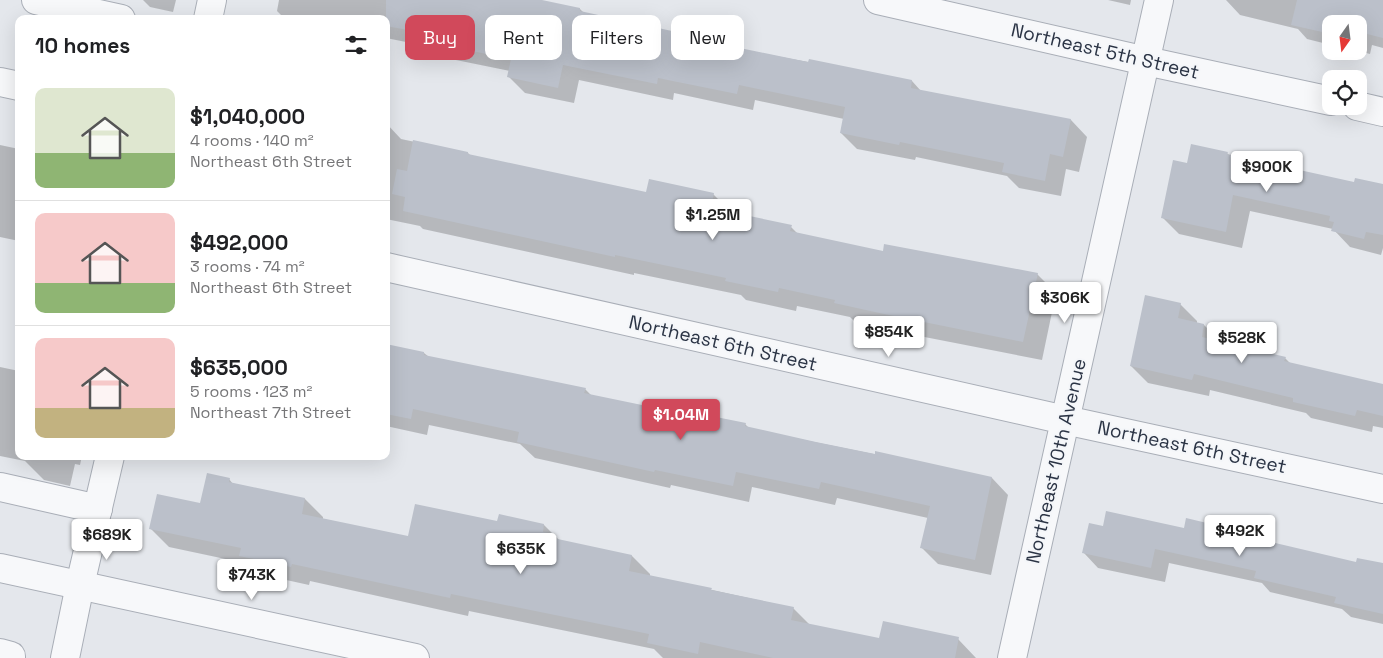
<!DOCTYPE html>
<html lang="en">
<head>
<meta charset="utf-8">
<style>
  :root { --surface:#fff; --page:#f2f2f2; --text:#202124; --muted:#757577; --line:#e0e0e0; --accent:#d1495b }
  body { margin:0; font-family:"Space Grotesk",sans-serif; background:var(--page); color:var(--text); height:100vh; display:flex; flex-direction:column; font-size:19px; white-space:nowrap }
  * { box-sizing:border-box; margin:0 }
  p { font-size:16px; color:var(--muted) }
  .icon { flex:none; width:28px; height:28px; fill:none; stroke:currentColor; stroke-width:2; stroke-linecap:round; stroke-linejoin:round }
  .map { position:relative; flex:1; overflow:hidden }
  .panel { position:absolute; left:15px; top:15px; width:375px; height:445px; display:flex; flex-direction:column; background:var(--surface); border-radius:10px; box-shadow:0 5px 20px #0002 }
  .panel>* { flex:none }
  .hud { position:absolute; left:405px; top:15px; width:475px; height:45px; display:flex; gap:10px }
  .needle { width:32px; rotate:194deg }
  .tools { position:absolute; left:1322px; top:15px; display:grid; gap:10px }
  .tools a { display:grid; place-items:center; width:45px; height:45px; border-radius:10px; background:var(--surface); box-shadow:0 5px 20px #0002; font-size:25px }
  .price { position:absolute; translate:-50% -42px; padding:0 11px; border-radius:5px; background:#fff; color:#222; font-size:16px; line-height:32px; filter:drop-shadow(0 1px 2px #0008) }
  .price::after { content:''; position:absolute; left:50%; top:30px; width:15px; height:11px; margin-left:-8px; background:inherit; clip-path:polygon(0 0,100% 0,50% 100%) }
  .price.selected { background:var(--accent); color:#fff }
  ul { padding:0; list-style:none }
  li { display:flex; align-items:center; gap:15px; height:125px; padding:0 20px }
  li+li { border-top:1px solid var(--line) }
  li span { display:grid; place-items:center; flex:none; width:140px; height:100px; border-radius:10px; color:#555 }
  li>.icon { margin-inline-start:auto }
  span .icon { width:60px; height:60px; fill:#fffc; stroke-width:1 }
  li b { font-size:21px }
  h2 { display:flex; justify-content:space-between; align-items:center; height:60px; padding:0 20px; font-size:21px }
  .chip { padding:0 18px; border-radius:10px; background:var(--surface); box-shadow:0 5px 20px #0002; font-size:18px; line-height:45px }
  .chip.selected { background:var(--accent); color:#fff }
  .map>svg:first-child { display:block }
  .shadow { fill:#0003 }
  .building { fill:#bbc0ca }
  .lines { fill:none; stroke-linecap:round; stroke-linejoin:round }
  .minor-casing { stroke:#a9aeb7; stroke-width:30 }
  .minor { stroke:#f7f8fa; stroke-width:28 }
  .labels { text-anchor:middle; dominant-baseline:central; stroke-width:4; stroke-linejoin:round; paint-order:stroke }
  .street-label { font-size:19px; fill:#2b3445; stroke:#f4f6f9 }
</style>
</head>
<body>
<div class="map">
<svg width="1383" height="658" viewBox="0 0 1383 658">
  <rect width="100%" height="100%" fill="#e4e7ec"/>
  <g class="shadow">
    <path d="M143,0h33l-3,12 -23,-5z"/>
    <path d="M279,0h257l44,9 5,5 111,23 39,6 8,7 169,31 9,10 150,29 16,17 -8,35 -13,-3 -5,27 -42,-8 -12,-12 -91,-19 -1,3 -58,-11 -16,-16 3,-14 -89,-19 -2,10 -79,-17 -1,7 -94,-20 -5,23 -49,-10 -16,-16 1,-6 -59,-12 -10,-10 -55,-11v-19h-101l-8,-8z"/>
    <path d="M1108,0h23l-1,5z"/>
    <path d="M1226,0h157v48l-11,-3 -2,9 -12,-3 1,-27h-28v21l-24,-6 -9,-10 -58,-14z"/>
    <path d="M386,123l15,16 67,14 3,3 176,38h66l19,19 59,14 8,8 85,17 153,22 19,19 -14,67 -138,-27 -50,-12 -4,-4 -53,-11 -1,5 -50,-11 -5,-5 -107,-22v2l-211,-46 -3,-3 -34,-7z"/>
    <path d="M0,145l19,4v92l-19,-4z"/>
    <path d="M1227,153l3,3 125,27 28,2v63l-2,7 -31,-8 -17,-18 -83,-18 -8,37 -63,-14 -17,-17 26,-53z"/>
    <path d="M1180,304l17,17v2l7,2 17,17 64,16 6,6 92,22v42l-10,-2 -1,6 -61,-14 -5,-5 -96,-23 -1,6 -61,-13 -17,-17z"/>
    <path d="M386,345l38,8 5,4 156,32 7,7 104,22 49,6 5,5 242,49 16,17 -17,80 -53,-11 -16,-16 6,-30 -91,-20 -2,7 -83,-18 -3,15 -78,-17 -1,3 -135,-30 -15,-14 -91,-19 -2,10 -41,-9z"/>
    <path d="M0,367l19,4v85h63l-2,9 -5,-1 -5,22 -26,-6 -19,-19 -25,-5z"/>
    <path d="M229,479l4,5 72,15 18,18v2l86,19 89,-16 46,3 16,16 72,15 18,18v2l143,32 17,17 70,15 78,-1 18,19h-313l-9,-9 -185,-38 -1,5 -158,-35 -1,4 -50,-11 -10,-10 -80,-17 -18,-18 50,-24z"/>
    <path d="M1212,525l31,4 9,10 105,25 26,1v59l-32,-7 -9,-8 -72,-17 -8,-9 -93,-20 -4,19 -67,-14 -14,-15 20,-26 81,3z"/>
  </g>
  <g class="building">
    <path d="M386,0h156l38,8v3l115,25 1,-3 40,8 -1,6 73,15 1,-3 103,21 -1,8 160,31 -8,38 -13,-3 -5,27 -43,-9 2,-9 -104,-21 -1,3 -59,-12 5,-26 -106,-22 -2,9 -79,-16 -1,6 -94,-19 -5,23 -51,-11 4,-18 -78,-16 2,-8 -49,-9z"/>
    <path d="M1297,0h86v38l-24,-6v-8h-28v10l-40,-9z"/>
    <path d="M413,140l55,12v2l178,38 3,-13 65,14 -3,15 81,17 -2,6 93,20 1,-7 154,29 -15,69 -139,-28 -50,-11 1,-3 -56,-12 -1,4 -53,-11 1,-3 -111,-23v2l-212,-46 2,-14 -13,-3 5,-25 10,2z"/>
    <path d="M1191,144l37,8 -1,2 127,28 1,-4 28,6v51l-17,-3 -2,7 -33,-8 3,-9 -5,-1 1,-5 -97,-21 -7,37 -65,-14 12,-58 14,3z"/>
    <path d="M1145,295l36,8 -3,15 26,6 -2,13 84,20 -2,4 99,23v32l-26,-6 -2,6 -62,-14v-4l-99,-24 -2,6 -62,-14z"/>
    <path d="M386,344l38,8v3l162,33 -2,5 111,23 1,-3 50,10 -1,3 71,16 59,12v-3l117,26 -17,83 -55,-12 10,-42 -109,-24 -2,7 -83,-17 -3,14 -78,-16 -1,2 -137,-30 2,-10 -106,-23 -2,10 -25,-5z"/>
    <path d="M207,473l23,5 -1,4 76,16 -3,16 106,22 7,-32 82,17 2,-7 45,10 -1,8 11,2 -1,4 79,17 -3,16 83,17 -1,2 83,17 -3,13 88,18 4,-17 76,16 -4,21h-182l-73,-16 -2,12 -51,-11 2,-9 -198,-40 -1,4 -158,-34 -1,3 -52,-11 2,-8 -92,-19 8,-35 43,9z"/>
    <path d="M1106,511l78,17 2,-10 25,6v-3l32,7 -1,7 114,27 1,-4 26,5v51l-49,-11 2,-6 -82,-19 2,-7 -101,-22 -4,19 -69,-15 7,-30 14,3z"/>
  </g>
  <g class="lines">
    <g class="minor-casing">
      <g id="minor">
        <path d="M36,0l85,19"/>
        <path d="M878,0l268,61 185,40"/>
        <path d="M208,19l4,-19"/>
        <path d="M0,82l19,4"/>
        <path d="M1357,106l26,6"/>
        <path d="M386,267l679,153 318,69"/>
        <path d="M0,487l98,22"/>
        <path d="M0,568l415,90"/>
        <path d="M0,653l11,3v2"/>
        <path d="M65,658l15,-73 30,-129"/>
        <path d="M1012,658l147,-658"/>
      </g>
    </g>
    <use href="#minor" class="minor"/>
  </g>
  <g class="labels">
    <g class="street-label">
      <text transform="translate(1105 51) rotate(13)">Northeast 5th Street</text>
      <text transform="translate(723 343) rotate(13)">Northeast 6th Street</text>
      <text transform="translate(1192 447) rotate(12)">Northeast 6th Street</text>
      <text transform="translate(1056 461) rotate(-77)">Northeast 10th Avenue</text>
    </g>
  </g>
</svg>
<div class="tools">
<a><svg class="needle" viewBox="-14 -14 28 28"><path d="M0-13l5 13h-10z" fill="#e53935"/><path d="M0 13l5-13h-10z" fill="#757577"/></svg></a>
<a><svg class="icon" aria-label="locate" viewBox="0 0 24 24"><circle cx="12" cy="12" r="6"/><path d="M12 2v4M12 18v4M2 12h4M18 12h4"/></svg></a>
</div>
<b class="price" style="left:1267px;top:193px">$900K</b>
<b class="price" style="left:713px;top:241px">$1.25M</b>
<b class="price" style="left:1065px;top:324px">$306K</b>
<b class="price" style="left:889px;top:358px">$854K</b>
<b class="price" style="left:1242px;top:364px">$528K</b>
<b class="price selected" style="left:681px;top:441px">$1.04M</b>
<b class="price" style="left:1240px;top:557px">$492K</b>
<b class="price" style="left:107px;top:561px">$689K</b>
<b class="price" style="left:521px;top:575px">$635K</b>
<b class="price" style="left:252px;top:601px">$743K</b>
<div class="hud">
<a class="chip selected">Buy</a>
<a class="chip">Rent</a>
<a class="chip">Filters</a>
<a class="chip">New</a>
</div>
<section class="panel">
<h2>10 homes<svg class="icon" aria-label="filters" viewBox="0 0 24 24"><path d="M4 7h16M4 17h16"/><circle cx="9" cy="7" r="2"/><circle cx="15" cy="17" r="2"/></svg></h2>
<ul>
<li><span style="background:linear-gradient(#dfe7d0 65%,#8fb573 0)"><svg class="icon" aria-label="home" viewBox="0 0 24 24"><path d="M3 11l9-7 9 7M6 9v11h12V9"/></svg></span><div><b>$1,040,000</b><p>4 rooms · 140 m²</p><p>Northeast 6th Street</p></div></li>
<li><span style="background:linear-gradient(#f6c9c9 70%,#8fb573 0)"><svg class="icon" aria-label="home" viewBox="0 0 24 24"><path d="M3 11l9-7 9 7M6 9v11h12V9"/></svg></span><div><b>$492,000</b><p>3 rooms · 74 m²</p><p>Northeast 6th Street</p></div></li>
<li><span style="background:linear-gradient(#f6c9c9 70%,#c2b280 0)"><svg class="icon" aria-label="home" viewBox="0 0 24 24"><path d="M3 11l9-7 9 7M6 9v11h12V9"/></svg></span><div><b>$635,000</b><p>5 rooms · 123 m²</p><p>Northeast 7th Street</p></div></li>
</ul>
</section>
</div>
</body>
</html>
